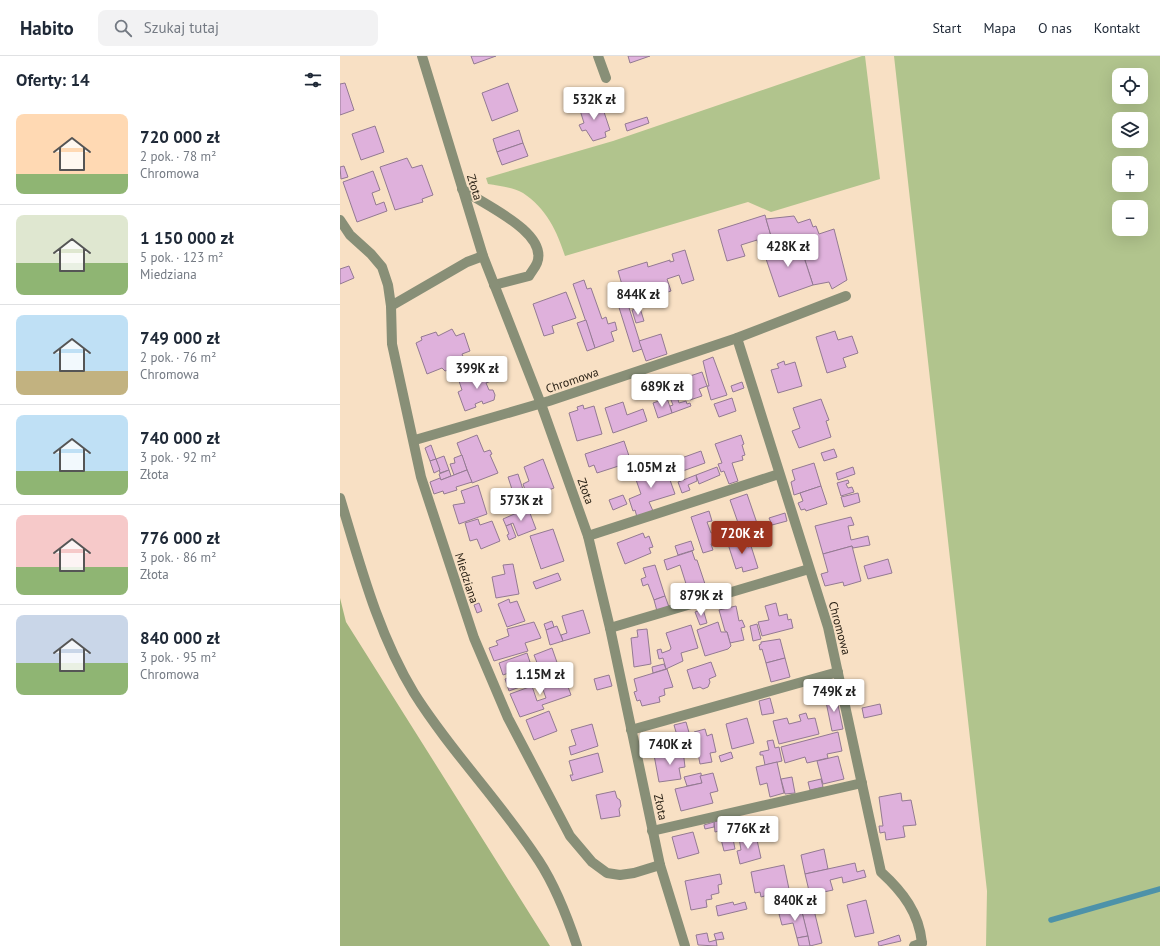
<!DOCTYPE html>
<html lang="pl">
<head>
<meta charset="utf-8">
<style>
  :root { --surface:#fff; --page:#f2f2f3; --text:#1f2937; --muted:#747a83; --line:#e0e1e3; --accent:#9d341f }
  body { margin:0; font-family:"PT Sans",sans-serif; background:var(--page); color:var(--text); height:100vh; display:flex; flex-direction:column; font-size:15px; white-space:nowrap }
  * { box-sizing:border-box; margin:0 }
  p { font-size:13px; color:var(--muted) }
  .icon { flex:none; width:22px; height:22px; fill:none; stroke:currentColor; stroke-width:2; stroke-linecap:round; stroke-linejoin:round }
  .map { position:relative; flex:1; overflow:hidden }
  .details { display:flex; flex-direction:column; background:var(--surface); width:340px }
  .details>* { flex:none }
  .tools { position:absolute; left:772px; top:12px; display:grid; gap:8px }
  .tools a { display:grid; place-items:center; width:36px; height:36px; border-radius:8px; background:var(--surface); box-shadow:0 4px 16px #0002; font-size:20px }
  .price { position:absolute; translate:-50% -34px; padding:0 9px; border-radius:4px; background:#fff; color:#222; font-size:13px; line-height:26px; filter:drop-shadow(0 1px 2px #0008) }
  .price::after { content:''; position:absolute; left:50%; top:24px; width:12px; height:9px; margin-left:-6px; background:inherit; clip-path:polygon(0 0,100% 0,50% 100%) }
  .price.selected { background:var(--accent); color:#fff }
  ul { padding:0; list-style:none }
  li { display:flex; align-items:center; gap:12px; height:100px; padding:0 16px }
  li+li { border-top:1px solid var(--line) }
  li span { display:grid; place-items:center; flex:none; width:112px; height:80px; border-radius:8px; color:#555 }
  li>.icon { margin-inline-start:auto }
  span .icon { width:48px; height:48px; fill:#fffc; stroke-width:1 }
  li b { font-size:17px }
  h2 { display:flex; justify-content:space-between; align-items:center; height:48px; padding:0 16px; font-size:17px }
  header { display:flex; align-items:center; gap:24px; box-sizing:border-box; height:56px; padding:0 20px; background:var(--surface); border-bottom:1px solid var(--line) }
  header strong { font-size:19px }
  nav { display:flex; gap:22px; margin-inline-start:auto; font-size:14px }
  .search { width:280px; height:36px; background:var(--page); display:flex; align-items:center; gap:10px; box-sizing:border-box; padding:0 14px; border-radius:8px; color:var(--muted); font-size:15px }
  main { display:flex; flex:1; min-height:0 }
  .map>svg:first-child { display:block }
  .green { fill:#b1c48d; fill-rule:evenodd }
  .forest { fill:#a1b47d }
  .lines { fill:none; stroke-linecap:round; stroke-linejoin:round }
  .stream { stroke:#4d92a9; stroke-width:5.5 }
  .building { fill:#dfb1dc; stroke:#937a92 }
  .service { stroke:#888f77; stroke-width:10 }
  .minor { stroke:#888f77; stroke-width:10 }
  .labels { text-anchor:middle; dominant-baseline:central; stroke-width:3.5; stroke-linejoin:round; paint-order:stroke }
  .street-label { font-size:12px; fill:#241c11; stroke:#f8e0c4 }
</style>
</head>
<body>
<header>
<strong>Habito</strong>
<div class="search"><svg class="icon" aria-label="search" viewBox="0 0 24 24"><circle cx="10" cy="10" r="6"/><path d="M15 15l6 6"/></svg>Szukaj tutaj</div>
<nav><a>Start</a><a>Mapa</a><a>O nas</a><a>Kontakt</a></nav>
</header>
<main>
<section class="details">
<h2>Oferty: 14<svg class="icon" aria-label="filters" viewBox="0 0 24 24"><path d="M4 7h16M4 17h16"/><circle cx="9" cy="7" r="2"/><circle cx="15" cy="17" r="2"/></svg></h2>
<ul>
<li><span style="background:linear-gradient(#ffd9b3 75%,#8fb573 0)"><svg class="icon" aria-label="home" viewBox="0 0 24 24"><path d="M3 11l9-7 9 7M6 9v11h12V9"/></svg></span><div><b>720 000 zł</b><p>2 pok. · 78 m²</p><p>Chromowa</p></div></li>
<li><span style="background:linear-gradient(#dfe7d0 60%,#8fb573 0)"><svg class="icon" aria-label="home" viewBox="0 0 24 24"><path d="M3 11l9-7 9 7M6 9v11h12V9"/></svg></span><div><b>1 150 000 zł</b><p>5 pok. · 123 m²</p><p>Miedziana</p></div></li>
<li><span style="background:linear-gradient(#bfe0f5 70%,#c2b280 0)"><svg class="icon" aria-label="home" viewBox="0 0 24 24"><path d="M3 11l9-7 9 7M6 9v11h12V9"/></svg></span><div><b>749 000 zł</b><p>2 pok. · 76 m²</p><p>Chromowa</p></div></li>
<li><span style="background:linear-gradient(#bfe0f5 70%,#8fb573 0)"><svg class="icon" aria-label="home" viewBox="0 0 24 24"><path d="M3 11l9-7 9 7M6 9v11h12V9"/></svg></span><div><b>740 000 zł</b><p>3 pok. · 92 m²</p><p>Złota</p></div></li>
<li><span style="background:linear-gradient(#f6c9c9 65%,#8fb573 0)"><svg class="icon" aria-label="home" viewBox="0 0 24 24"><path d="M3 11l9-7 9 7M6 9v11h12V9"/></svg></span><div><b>776 000 zł</b><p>3 pok. · 86 m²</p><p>Złota</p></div></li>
<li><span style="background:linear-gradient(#c9d6e8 60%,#8fb573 0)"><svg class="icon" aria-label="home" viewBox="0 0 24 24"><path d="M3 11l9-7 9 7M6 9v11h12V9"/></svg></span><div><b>840 000 zł</b><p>3 pok. · 95 m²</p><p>Chromowa</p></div></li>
</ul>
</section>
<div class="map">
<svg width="820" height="890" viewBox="0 0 820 890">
  <rect width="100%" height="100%" fill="#f8e0c4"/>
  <g class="green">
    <path d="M522,0h3l15,123 -109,33 -23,-10 -183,54c-8,-25 -19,-48 -42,-63 -10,-6 -24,-7 -35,-9l-2,-6 127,-37z"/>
    <path d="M554,0h266v890h-174l1,-55zM779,19h22v22h-22zM779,63h22v22h-22zM779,107h22v22h-22zM779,151h22v22h-22z"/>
  </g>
  <path class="forest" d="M0,542l6,24 204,324h-210z"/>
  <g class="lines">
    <path class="stream" d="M711,864l109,-31"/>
  </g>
  <g class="building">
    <path d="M131,0h25l-22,8z"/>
    <path d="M288,0h22l-20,7z"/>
    <path d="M5,27l9,27 -14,5v-31z"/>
    <path d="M168,27l10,28 -26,10 -10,-28z"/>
    <path d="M260,44l10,30 -5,2 1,5 -13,4 -7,-11 -4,1 -3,-6 5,-2 -5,-16z"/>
    <path d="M307,61l2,6 -22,8 -2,-7z"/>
    <path d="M35,70l9,26 -23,8 -9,-26z"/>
    <path d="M179,74l4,13 -26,9 -4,-13z"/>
    <path d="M183,87l5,13 -26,9 -5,-13z"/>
    <path d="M67,102l5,10 10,-3 11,30 -11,4 1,3 -28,8 -15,-43z"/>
    <path d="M4,110l4,11 -7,2 -1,-12z"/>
    <path d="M33,115l7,19 -8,3 4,12 8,-3 3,9 -30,11 -14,-40z"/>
    <path d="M425,159l9,31 -14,4 -3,-10 -16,5 4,11 -18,5 -9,-31z"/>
    <path d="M454,160l4,7 12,-4 3,8 3,-1 3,8 15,-5 13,51 -15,9 -3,-7 -16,3 -15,-46 -24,7 -8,-27z"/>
    <path d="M458,183l15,46 -34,12 -16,-47z"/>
    <path d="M345,194l9,30 -12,4 -3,-9 -12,4 4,12 -22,7 -3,-10 -21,7 -7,-24 29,-9 1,5 22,-7v2l4,-1 -2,-7z"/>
    <path d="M9,210l5,12 -14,6v-15z"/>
    <path d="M244,224l3,9 4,-1 11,31 4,-2 2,7 7,-2 2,8 -6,2 3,9 -19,7 -22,-64z"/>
    <path d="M226,236l10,26 -24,8 2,7 -10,3 -11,-32z"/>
    <path d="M285,239l17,54 -9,3 -17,-54z"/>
    <path d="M300,252l4,13 -8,2 -4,-13z"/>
    <path d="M246,264l9,28 -8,3 -10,-28z"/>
    <path d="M112,273l4,7 8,-3 6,18 -8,3 3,7 -11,4 1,3 -10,3 -3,-3 -15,6 -11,-31 6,-3 -1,-3 15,-5 2,4z"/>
    <path d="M495,275l3,9 14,-4 6,17 -15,5 3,9 -19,6 -11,-36z"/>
    <path d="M321,278l6,20 -21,7 -7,-20z"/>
    <path d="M373,301l14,38 -16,5 -4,-14h2l-6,-25z"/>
    <path d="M444,305l1,4 10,-3 7,24 -24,7 -7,-23 8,-2 -2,-4z"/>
    <path d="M152,312l4,11 -10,4 3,7h4l2,5 -1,5 -11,4 -1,-3 -7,3 1,3 -11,4 -7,-19 4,-2 -3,-9z"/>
    <path d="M362,316l5,14 -8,3 3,7 -12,4 -4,-11 -10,4 -4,-11z"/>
    <path d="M402,326l2,6 -11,4 -2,-6z"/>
    <path d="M336,337l3,10 7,-2 1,3 3,-1 1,3 -19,7 -2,-7 3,-1 -4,-10z"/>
    <path d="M327,342l5,15 -14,5 -5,-15z"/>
    <path d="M392,342l4,13 -17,6 -5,-13z"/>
    <path d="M481,343l8,21 -3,1 5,16 -32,11 -7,-17 8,-3 -7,-20z"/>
    <path d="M283,346l4,13 16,-6 4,12 -34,12 -8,-25z"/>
    <path d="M243,349l1,4 10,-3 8,28 -25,7 -8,-28 9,-3 -1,-3z"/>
    <path d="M137,379l7,17 6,-2 2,4 -2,1 8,18 -26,10 -15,-40z"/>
    <path d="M401,379l3,9 -2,1 3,10 -3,1 1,4 -11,3 6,18 -9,3 -5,-13 -3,1 -3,-8 4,-1 -7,-19z"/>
    <path d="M284,385l7,21 -34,11 -3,-8 -5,2 -4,-13z"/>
    <path d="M91,389l5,14 -6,2 -5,-13z"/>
    <path d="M494,393l3,8 -13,4 -3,-8z"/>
    <path d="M361,395l4,12 -25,9 -4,-12z"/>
    <path d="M122,399l5,15 -13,5 -4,-11 5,-1 -1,-5z"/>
    <path d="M104,400l5,14 -9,3 -4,-14z"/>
    <path d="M96,403l4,11 -6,3 -4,-12z"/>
    <path d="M203,403l11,29 -26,10 -5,-14 6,-3 -5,-14z"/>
    <path d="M474,407l7,23 -27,9 -3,-13 4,-2 -3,-10z"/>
    <path d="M325,410l10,28 -26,8 4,9 -16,6 -2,-7 -2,1 -4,-12 12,-5 -7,-20 21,-7 1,3z"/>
    <path d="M377,411l3,8 -21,9 -3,-9z"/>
    <path d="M513,411l2,7 -17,6 -2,-7z"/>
    <path d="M109,414l2,6 -10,4 -2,-6z"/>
    <path d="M127,414l5,12 -16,5 1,3 -13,4 -1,-3 -9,3 -4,-12 10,-4 1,2z"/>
    <path d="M178,418l10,31 -10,3 -10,-31z"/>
    <path d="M356,419l1,6 -9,4 2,5 -8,3 -4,-11z"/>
    <path d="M508,424l1,3 -3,1 2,4 4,-1 2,5 -13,4 -4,-13z"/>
    <path d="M138,429l9,29 -28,10 -6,-19 12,-2 -4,-12z"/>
    <path d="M481,430l6,18 -21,7 -1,-2 -4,1 -3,-7 5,-2 -3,-8z"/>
    <path d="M518,437l2,9 -16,5 -3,-10z"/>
    <path d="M407,438l12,35 -17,5 -12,-34z"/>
    <path d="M283,439l4,9 -14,6 -4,-10z"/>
    <path d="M188,452l8,21 -18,7 -5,-13 -7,3 -3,-7z"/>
    <path d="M369,455l3,10 -5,1 4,11 27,-9 4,10 -31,10 2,6 -10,3 -12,-36z"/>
    <path d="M445,457l2,8 -15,4 -3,-7z"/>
    <path d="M511,461l3,8 -6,1 3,14 17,-4 2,9 -17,3 -1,-2 -29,8 -8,-28z"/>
    <path d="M138,463l2,6 12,-4 8,20 -19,8 -4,-10 -7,2 -5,-18z"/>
    <path d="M171,468l5,13 -7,3 -2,-5 2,-1 -3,-8z"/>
    <path d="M213,473l11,32 -23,8 -11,-33z"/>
    <path d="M303,477l2,5 4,-2 4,11 -4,1 2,5 -26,11 -8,-21z"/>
    <path d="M400,482l2,4 4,-1 2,6 3,-1 7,22 -15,4 -1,-5 -6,2 -9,-28z"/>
    <path d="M351,485l3,9 -16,5 -3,-9z"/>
    <path d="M512,490l9,35 -17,5 -1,-4 -18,4 -4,-12 7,-2 -5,-18z"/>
    <path d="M352,495l3,9h2l8,24 -17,6 -8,-25 -13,5 -3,-10z"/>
    <path d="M548,503l4,14 -24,6 -4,-13z"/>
    <path d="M173,508l6,30 -23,4 -4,-21 13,-3 -2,-9z"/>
    <path d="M315,509l10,31 -11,4 -6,-16 -5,2 -2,-7 5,-2 -3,-9z"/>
    <path d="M218,517l3,7 -25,9 -3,-7z"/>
    <path d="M325,540l4,11 -12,4 -3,-11z"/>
    <path d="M169,543l1,4 7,-2 8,20 -18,6 -9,-23z"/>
    <path d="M139,547l3,8 -5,2 -3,-8z"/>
    <path d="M436,547l3,13 8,-2 1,6 3,-1 2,9 -31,8 -4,-14 11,-2 -4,-14z"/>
    <path d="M396,550l3,15 3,-1 3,7 -4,1 3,12 -14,3 -3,-11 -2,-1 -6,-21z"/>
    <path d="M363,553l4,14 -7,2 -5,-13z"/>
    <path d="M243,554l7,23 -27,8 -2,-6 6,-2 -5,-17z"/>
    <path d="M212,565l2,6 -8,3 -2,-6z"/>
    <path d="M194,566l7,16 -16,5 3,8 -34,10 -5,-13 9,-3 -2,-4 13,-5 -2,-7z"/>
    <path d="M378,566l3,10h6l4,14 -3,3 -23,7 -8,-26z"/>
    <path d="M417,568l4,15 -8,2 -3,-15z"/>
    <path d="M351,569l7,23 -17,5 2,8 -17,8 -3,-11 -4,1 -2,-9 4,-1 1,4 8,-3 1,-2 -5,-15z"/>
    <path d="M217,570l6,15 -13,4 -4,-15z"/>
    <path d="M307,573l4,35 -17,3 -3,-29 7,-1 -1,-7z"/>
    <path d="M440,583l5,19 -19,5 -4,-14 -2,1 -1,-5 2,-1v-2z"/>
    <path d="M212,592l8,23 -17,7 -9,-23z"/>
    <path d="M187,597l3,9 -17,6 1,3 -11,4 -4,-12z"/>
    <path d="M445,602l5,19 -19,5 -5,-19z"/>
    <path d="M371,606l5,14 -7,3 1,3 -2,5 -5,2 -3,-2 -7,2 -6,-19z"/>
    <path d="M324,608l2,5 -13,4 -1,-6z"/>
    <path d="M327,613l6,18 -9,2 1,6 -6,2 1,5 -18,4 -2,-6 -3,1 -3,-9 3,-1 -3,-12z"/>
    <path d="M183,616l5,12 -19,7 -4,-12z"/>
    <path d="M269,619l3,11 -15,4 -3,-11z"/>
    <path d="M224,620l7,19 -29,10 2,4 -24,8 -10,-23 22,-8 5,15 9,-3 -5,-14z"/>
    <path d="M496,639l7,34 -11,2 -7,-34z"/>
    <path d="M430,642l4,15 -12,2 -3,-14z"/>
    <path d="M540,648l2,10 -18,4 -2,-10z"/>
    <path d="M209,655l8,20 -23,9 -8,-20z"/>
    <path d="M466,657l2,6 7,-1 4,16 -40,10 -6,-23 14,-3 2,6 12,-3 -2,-6z"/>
    <path d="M407,662l7,25 -22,6 -6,-25z"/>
    <path d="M346,666l4,14 -12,3 -4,-14z"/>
    <path d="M252,668l6,22 -27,9 -2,-8 7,-2 -5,-15z"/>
    <path d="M365,673l2,7 5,-2 4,18 -6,1 2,9 -12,2 -6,-32z"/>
    <path d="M498,676l4,19 -15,3 1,4 -21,5 -2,-6 -20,6 -4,-16z"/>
    <path d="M433,684l2,8 4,-1 3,14 -17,4 -2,-10h-3v-3l9,-2 -2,-9z"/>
    <path d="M343,694l2,17 -6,1 2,11 -22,3 -5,-27z"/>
    <path d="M391,696l2,6 -12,4 -2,-6z"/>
    <path d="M258,697l5,19 -31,9 -2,-6h3l-4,-14z"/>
    <path d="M498,700l6,23 -21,5 -6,-23z"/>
    <path d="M437,706l7,31 -14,4 -3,-14 -7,2 -4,-18z"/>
    <path d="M361,717l1,10 -15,3 -3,-9z"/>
    <path d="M373,717l5,18 -8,2 3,10 -32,8 -6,-22 27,-6 -2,-7z"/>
    <path d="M452,721l3,16 -10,1 -4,-15z"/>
    <path d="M481,723l2,8 -13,3 -2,-8z"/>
    <path d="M275,735l2,7 3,2 1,6 -2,3 1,7 -19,3 -5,-24z"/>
    <path d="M561,737l1,8 9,-1 5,25 -13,1 2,11 -19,3 -1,-8 -5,1 -1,-7h4l-4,-29z"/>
    <path d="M399,760l4,18 -10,2 -4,-18z"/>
    <path d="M389,762l6,31 -11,2 -5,-20 -4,1 -1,-10z"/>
    <path d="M374,766v5l-9,2 -1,-4z"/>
    <path d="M353,776l6,21 -21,6 -6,-22z"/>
    <path d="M409,780l1,5 7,-1 4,18 -21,6 -3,-13 4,-1 -2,-12z"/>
    <path d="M484,793l4,20 -23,5 -4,-19z"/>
    <path d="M515,807l2,9 7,-2 2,7 -23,6 -1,-6 -12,3 3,10 -23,5 -5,-21z"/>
    <path d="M444,809l5,24 -28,8 -1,-5 -5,1 -4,-21z"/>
    <path d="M380,818l2,10 -4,1 1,8 -8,2 1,4 -6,1 1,7 -16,3 -6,-29z"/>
    <path d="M526,844l8,33 -19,4 -8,-32z"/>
    <path d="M393,846l1,3 11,-3 2,7 -29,7 -2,-10z"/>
    <path d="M473,850l9,37 -12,3 -9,-38z"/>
    <path d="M461,852l7,28 -11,2 -4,-15 -11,2 -3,-11z"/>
    <path d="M382,876l2,7 -8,1 -2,-6z"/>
    <path d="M367,877l2,9 7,-2 1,6 -19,-1 -2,-10z"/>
    <path d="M559,879l2,6 -22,5 -1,-4z"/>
    <path d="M468,880l2,10h-11l-2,-8z"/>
  </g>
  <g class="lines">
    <g class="service">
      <path d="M122,133c20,15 87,43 75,74 -2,5 -6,9 -8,13l-35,9"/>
      <path d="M51,250l76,-44 16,-6"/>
      <path d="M0,442c20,66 38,136 74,195 37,59 87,109 125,168 17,26 28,55 38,85"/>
      <path d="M248,480l191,-62"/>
      <path d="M270,572l199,-59"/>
      <path d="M291,674l207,-58"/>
      <path d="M312,775l210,-48"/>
      <path d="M574,890l8,-3"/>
    </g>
    <g class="minor">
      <path d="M82,0l61,200 58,148 47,132 22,92 50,237 25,81"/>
      <path d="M258,0l8,22"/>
      <path d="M0,164l10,15 21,19 11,13 6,18 3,21 1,38 29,133 53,161 34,80 62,118 22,26 15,11 13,2 14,-2 26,-8"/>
      <path d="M397,282l91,289 53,245c22,20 38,41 41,71"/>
      <path d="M75,384l134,-39 188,-63 109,-42"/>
    </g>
  </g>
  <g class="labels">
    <g class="street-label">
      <text transform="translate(135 131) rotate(73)">Złota</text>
      <text transform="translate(232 324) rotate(-19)">Chromowa</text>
      <text transform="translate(246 435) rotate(70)">Złota</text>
      <text transform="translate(127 522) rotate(72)">Miedziana</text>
      <text transform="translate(500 572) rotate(75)">Chromowa</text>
      <text transform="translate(321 751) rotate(78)">Złota</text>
    </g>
  </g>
</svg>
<div class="tools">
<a><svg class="icon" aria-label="locate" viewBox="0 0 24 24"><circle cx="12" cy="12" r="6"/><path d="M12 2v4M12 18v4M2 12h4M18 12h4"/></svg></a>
<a><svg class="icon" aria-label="layers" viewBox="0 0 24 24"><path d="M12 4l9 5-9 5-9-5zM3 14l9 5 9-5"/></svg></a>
<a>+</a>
<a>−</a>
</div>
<b class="price" style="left:254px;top:65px">532K zł</b>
<b class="price" style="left:448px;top:212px">428K zł</b>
<b class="price" style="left:298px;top:260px">844K zł</b>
<b class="price" style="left:137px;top:334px">399K zł</b>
<b class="price" style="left:322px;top:352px">689K zł</b>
<b class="price" style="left:311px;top:433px">1.05M zł</b>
<b class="price" style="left:181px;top:466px">573K zł</b>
<b class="price selected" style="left:402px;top:499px">720K zł</b>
<b class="price" style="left:361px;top:561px">879K zł</b>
<b class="price" style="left:200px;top:640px">1.15M zł</b>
<b class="price" style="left:494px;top:657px">749K zł</b>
<b class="price" style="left:330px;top:710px">740K zł</b>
<b class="price" style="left:408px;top:794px">776K zł</b>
<b class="price" style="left:455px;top:866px">840K zł</b>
</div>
</main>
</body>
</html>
